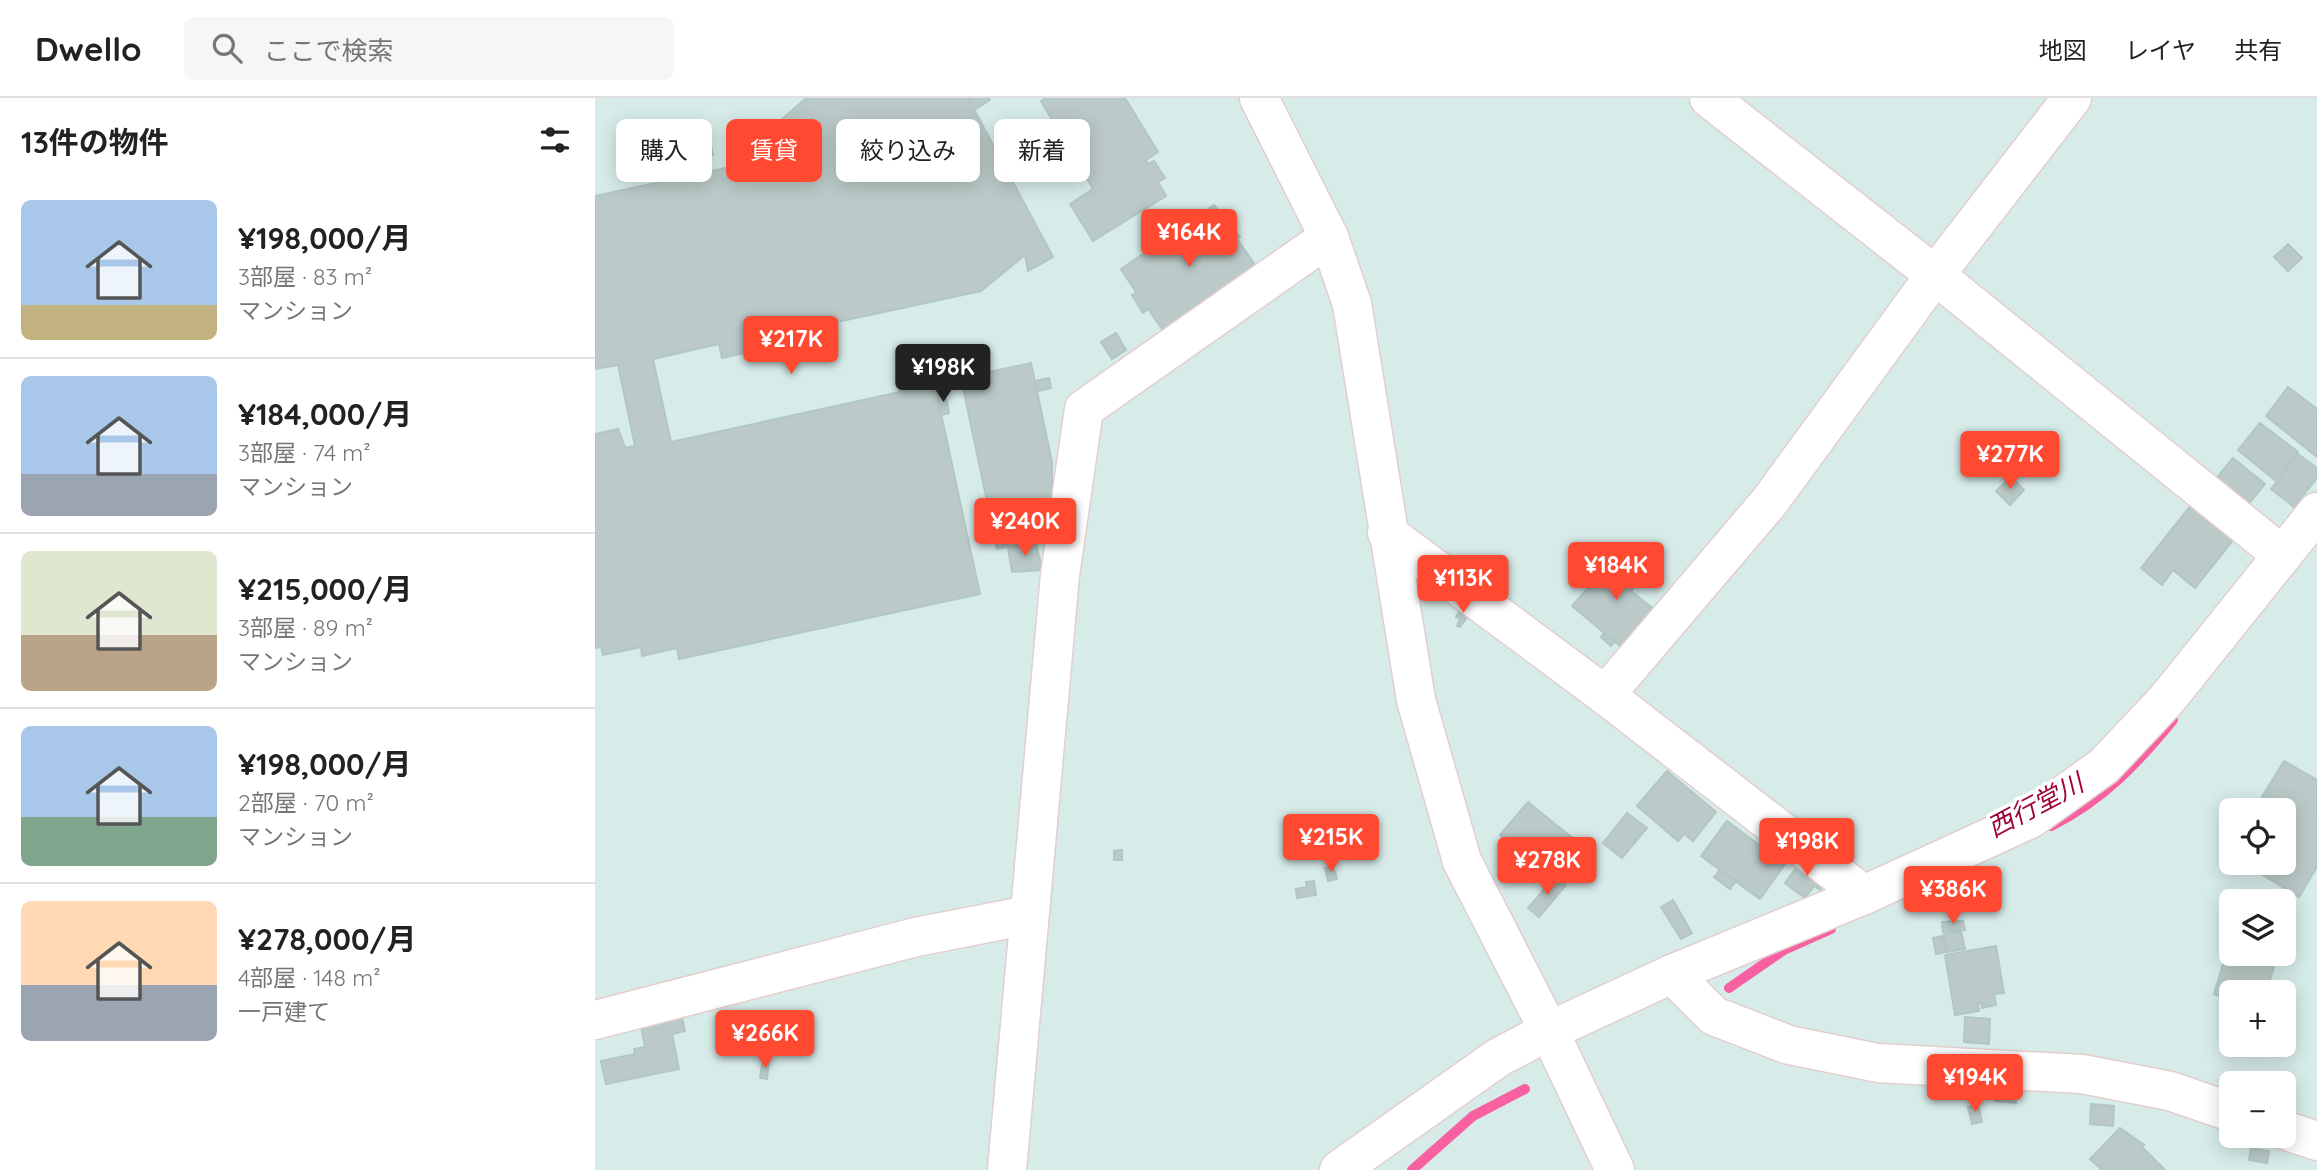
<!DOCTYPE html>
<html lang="ja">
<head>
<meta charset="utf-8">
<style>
  :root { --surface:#fff; --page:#f6f6f6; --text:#222; --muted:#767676; --line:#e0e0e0; --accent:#ff4931 }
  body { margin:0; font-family:Quicksand,"Noto Sans JP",sans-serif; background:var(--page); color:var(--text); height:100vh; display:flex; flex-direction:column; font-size:26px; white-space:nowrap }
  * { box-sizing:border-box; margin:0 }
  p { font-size:23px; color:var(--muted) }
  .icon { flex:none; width:38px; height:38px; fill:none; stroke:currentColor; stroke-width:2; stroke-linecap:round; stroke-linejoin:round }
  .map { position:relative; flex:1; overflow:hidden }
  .panel { display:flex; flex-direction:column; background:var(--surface); width:595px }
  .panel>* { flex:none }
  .banner { position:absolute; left:21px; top:21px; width:665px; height:63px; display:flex; gap:14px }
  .buttons { position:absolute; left:1624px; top:700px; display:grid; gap:14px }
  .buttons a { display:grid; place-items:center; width:77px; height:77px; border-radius:10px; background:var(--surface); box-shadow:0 4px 18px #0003; font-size:35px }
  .price { position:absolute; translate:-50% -60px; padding:0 16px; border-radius:7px; background:var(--accent); color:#fff; font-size:23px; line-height:46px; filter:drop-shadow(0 2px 4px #0008) }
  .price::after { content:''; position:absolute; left:50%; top:42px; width:21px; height:16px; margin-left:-10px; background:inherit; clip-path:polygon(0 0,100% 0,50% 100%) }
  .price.active { background:#222; color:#fff }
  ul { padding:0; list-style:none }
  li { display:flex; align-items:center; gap:21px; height:175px; padding:0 21px }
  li+li { border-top:2px solid var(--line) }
  li span { display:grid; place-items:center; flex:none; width:196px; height:140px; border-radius:10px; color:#555 }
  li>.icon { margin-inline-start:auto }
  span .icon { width:84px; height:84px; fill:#fffc; stroke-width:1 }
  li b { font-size:30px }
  h2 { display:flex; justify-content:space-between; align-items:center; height:84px; padding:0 21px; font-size:30px }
  .pill { padding:0 24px; border-radius:10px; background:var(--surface); box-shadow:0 4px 18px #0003; font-size:24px; line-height:63px }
  .pill.active { background:var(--accent); color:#fff }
  header { display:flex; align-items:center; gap:42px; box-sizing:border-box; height:98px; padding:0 35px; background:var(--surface); border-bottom:2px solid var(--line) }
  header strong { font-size:33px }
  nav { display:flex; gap:38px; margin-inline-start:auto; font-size:24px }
  .search { width:490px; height:63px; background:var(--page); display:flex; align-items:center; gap:18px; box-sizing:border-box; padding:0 24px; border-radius:10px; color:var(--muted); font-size:26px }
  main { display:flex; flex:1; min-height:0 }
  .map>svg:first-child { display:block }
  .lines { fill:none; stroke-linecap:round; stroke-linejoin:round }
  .stream { stroke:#f761a2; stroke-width:10 }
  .building { fill:#bbcac8; stroke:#b1c7c5; stroke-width:2 }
  .minor-casing { stroke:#e2cfcd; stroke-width:41 }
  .minor { stroke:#fff; stroke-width:38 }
  .labels { text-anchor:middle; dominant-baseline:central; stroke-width:7; stroke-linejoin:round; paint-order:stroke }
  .water-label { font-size:26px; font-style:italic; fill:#a0033b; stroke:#fff }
</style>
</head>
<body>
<header>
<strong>Dwello</strong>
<div class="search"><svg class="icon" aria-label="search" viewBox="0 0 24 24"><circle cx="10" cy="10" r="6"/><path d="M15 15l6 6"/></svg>ここで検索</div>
<nav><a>地図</a><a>レイヤ</a><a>共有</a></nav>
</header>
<main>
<section class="panel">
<h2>13件の物件<svg class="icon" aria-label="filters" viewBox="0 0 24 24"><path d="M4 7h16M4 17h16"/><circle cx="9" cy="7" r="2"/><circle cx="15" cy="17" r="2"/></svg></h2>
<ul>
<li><span style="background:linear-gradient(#a9c7e8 75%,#c2b280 0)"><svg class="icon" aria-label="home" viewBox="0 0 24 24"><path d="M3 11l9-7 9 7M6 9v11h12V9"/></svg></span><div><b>¥198,000/月</b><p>3部屋 · 83 m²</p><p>マンション</p></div></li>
<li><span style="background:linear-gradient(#a9c7e8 70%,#9aa5b1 0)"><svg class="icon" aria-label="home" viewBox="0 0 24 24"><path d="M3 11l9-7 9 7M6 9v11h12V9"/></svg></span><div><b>¥184,000/月</b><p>3部屋 · 74 m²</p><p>マンション</p></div></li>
<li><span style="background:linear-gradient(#dfe7d0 60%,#b9a48a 0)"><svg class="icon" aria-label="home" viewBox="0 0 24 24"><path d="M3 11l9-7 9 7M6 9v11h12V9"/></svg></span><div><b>¥215,000/月</b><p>3部屋 · 89 m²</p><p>マンション</p></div></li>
<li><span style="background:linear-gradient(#a9c7e8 65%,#7fa58c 0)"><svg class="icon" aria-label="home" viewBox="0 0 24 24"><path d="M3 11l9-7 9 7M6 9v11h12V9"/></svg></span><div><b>¥198,000/月</b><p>2部屋 · 70 m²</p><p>マンション</p></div></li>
<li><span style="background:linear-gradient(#ffd9b3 60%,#9aa5b1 0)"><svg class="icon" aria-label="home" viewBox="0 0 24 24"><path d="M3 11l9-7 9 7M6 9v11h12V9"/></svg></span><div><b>¥278,000/月</b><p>4部屋 · 148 m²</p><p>一戸建て</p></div></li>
</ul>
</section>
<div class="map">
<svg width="1722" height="1072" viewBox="0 0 1722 1072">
  <rect width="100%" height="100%" fill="#d7ece9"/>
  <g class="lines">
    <g class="stream">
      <path d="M1456,728c52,-26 86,-62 122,-106"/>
      <path d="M1134,890l55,-38 47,-21"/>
      <path d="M817,1072l61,-54 52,-27"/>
    </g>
  </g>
  <g class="building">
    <path d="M211,0h162l85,159 -25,14 -3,-16 -44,36 -190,41 2,10 -71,16 -3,-14 -66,15 18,83 229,-50 -3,-13 35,-7 48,222 -301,65 -2,-11 -35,8 -1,-9 -38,8 -2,-8 -6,1v-214l23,-5 7,19 10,-2 -17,-81 -23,4v-173l154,-33 -3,-12z"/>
    <path d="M373,0h21l1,2 -16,10z"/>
    <path d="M451,0h79l33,54 -12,8 2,4 6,-3 11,17 -7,4 8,14 -73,45 -23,-37 23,-15 -52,-88z"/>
    <path d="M112,29l6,28 -76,17 -7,-28z"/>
    <path d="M619,107l26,32 -3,2 21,30 -93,64 -17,-24 -5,4 -11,-18 4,-3 -15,-23z"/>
    <path d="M1693,146l14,14 -14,13 -14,-14z"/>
    <path d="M521,235l10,17 -14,9 -11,-17z"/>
    <path d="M436,265l21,99v75l-55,12 -36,-171z"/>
    <path d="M454,280l2,10 -13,3 -3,-10z"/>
    <path d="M1693,289l29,22v48l-51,-41z"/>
    <path d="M350,295l4,20 -8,2 -4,-20z"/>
    <path d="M1665,325l38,29 -23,28 -37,-30z"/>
    <path d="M1703,356l19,14v10l-23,29 -23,-18z"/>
    <path d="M1638,360l32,26 -23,28 -32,-26z"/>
    <path d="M1416,379l13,13 -14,15 -14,-14z"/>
    <path d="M1600,402l43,34 -43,54 -22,-18 -11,15 -21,-17z"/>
    <path d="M441,445l6,27 -30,2 -4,-24z"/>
    <path d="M1025,454l26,21 -15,18 25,20 -31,39 -53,-44z"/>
    <path d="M869,506l6,9 -10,14 -3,-1 3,-7 -4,-2z"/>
    <path d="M1009,535l11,8 -4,5 -10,-9z"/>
    <path d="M1689,663l33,19v87l-18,30 -56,-34h41v-53h-30z"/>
    <path d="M1072,673l49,41 -23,29 -9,-7 -6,7 -41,-35z"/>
    <path d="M933,704l53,43 -15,19 -8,-7 -17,21 -29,-24 4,-5 -16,-14z"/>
    <path d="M1032,715l20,15 -25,30 -19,-15z"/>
    <path d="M1132,723l58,43 -25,35 -59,-43z"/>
    <path d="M527,752v10h-8v-9z"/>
    <path d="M987,752l7,6 -7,9 -7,-5z"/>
    <path d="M1209,759l26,20 -10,13 -6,-4 -9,12 -20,-15z"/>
    <path d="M738,768l4,13 -9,2 -3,-13z"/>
    <path d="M1125,772l16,11 -6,8 -16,-12z"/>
    <path d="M961,778l10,9 -27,32 -11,-9z"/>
    <path d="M719,783l2,14 -19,3 -1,-9 11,-2 -1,-5z"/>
    <path d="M1078,802l19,33 -11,6 -20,-32z"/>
    <path d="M1368,823l2,9 -22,2 -1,-10z"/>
    <path d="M1366,833l4,18 -18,3 -3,-18z"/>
    <path d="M1348,838l3,16 -10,2 -3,-16z"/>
    <path d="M1636,839v17h47l-12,38h-35v8l-17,-6z"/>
    <path d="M1401,848l8,47 -10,1 2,11 -14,3v-5l-4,1 1,7 -24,4 -10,-60z"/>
    <path d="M86,915l4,18 -13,3 7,35 -73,15 -5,-23 34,-7 -1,-5 11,-2 -6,-30z"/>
    <path d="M1370,919l25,2 -1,25 -25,-2z"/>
    <path d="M168,962l6,1 -2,18 -7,-1z"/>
    <path d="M1401,990l21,2 -1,13 -21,-2z"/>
    <path d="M1496,1006l23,2 -1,20 -23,-2z"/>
    <path d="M1383,1007l4,17 -10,2 -4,-17z"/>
    <path d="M1525,1030l24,17 -2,2 23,23h-63l-12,-11z"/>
    <path d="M1656,1050l18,3 -2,12 -18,-3z"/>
  </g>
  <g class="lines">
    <g class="minor-casing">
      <g id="minor">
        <path d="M664,0l70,139 23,67 64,396 46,161 87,170 66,139"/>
        <path d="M1114,0l226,177 347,280"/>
        <path d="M792,435l218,162 259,200"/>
        <path d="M1010,597l165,-194 165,-226 137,-177"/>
        <path d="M1077,876l42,42 75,29 89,18 204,11 88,17 61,21"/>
        <path d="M0,922l321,-83 113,-22"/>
        <path d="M1689,1032l33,11"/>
        <path d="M412,1072l53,-595 24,-166 245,-172"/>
        <path d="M744,1072l160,-113 50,-26 123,-57 192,-79 166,-76 74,-53 64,-68 149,-186"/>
      </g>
    </g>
    <use href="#minor" class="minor"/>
  </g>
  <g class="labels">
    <g class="water-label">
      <text transform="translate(1440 707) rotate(-28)">西行堂川</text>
    </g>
  </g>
</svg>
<div class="buttons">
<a><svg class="icon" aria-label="locate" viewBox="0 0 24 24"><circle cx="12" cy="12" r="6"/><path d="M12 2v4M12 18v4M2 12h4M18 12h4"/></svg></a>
<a><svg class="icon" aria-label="layers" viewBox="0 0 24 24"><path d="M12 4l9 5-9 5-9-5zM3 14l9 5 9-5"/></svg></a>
<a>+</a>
<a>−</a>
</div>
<b class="price" style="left:594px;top:171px">¥164K</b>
<b class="price" style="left:196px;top:278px">¥217K</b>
<b class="price active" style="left:348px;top:306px">¥198K</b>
<b class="price" style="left:1415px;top:393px">¥277K</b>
<b class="price" style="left:430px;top:460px">¥240K</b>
<b class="price" style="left:1021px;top:504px">¥184K</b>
<b class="price" style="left:868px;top:517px">¥113K</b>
<b class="price" style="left:736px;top:776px">¥215K</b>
<b class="price" style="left:1212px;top:780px">¥198K</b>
<b class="price" style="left:952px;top:799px">¥278K</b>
<b class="price" style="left:1358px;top:828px">¥386K</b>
<b class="price" style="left:170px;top:972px">¥266K</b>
<b class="price" style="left:1380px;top:1016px">¥194K</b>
<div class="banner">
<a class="pill">購入</a>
<a class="pill active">賃貸</a>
<a class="pill">絞り込み</a>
<a class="pill">新着</a>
</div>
</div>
</main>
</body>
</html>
